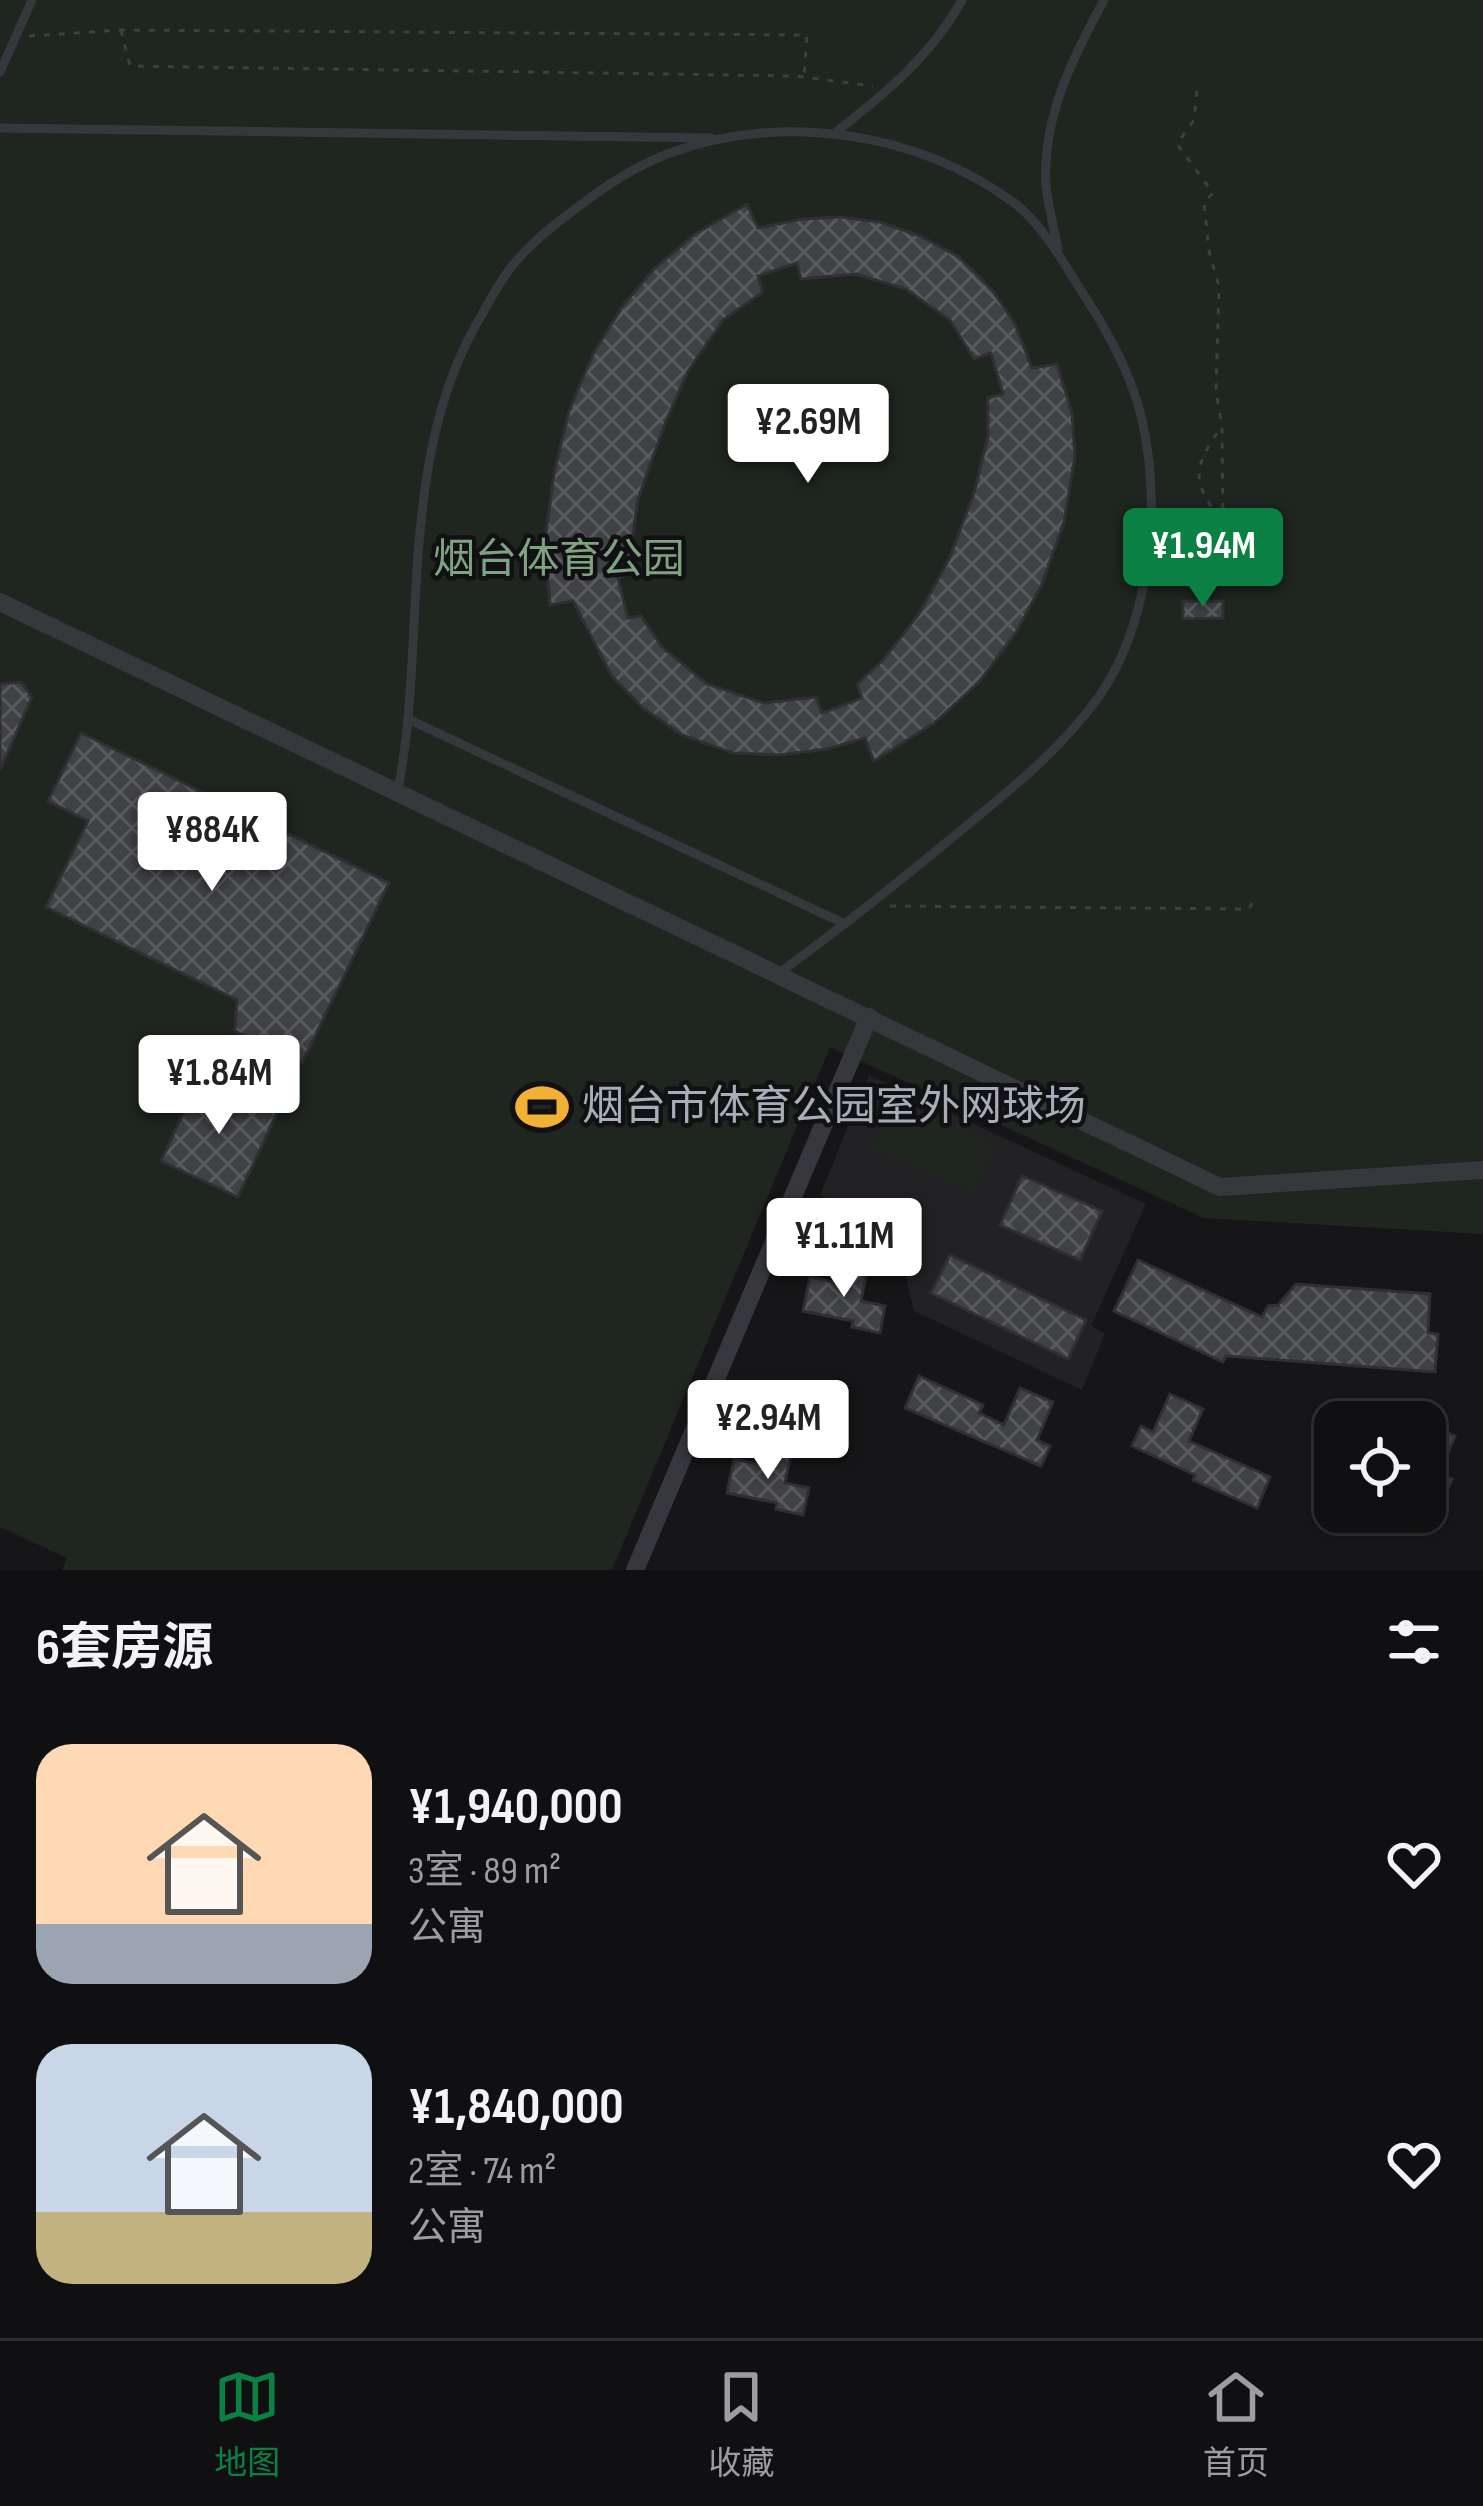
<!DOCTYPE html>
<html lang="zh">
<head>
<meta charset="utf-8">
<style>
  :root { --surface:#101012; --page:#1e1e20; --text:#f1f3f6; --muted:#9c9d9f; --line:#303032; --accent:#0b8043 }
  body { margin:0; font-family:"Sofia Sans Condensed","Noto Sans SC",sans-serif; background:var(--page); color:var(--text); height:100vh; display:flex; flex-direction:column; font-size:45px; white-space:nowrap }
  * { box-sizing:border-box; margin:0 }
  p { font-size:39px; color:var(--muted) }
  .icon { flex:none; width:66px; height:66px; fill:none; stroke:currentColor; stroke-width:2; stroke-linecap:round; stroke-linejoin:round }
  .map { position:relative; height:1570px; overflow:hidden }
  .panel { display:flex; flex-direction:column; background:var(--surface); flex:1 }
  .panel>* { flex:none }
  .controls { position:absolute; left:1314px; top:1401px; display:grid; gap:24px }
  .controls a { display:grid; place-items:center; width:132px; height:132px; border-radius:24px; background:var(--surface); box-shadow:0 3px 9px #0004,0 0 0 3px var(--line); font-size:60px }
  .price { position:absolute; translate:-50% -102px; padding:0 27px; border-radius:12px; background:#fff; color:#222; font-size:39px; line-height:78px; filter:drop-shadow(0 3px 6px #0008) }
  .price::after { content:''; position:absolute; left:50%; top:72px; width:36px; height:27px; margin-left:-18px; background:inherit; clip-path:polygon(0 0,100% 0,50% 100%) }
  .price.current { background:var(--accent); color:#fff }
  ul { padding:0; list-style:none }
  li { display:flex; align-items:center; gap:36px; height:300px; padding:0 36px }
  li span { display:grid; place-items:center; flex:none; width:336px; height:240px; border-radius:36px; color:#555 }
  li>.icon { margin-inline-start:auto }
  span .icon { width:144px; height:144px; fill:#fffc; stroke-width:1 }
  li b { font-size:51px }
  h2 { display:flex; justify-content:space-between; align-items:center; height:144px; padding:0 36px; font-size:51px }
  .dock { display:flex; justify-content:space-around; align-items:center; height:168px; border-top:3px solid var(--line); background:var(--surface); font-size:33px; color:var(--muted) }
  .dock a { display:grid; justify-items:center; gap:6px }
  .dock .current { color:var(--accent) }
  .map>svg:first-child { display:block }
  .built { fill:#222225 }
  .park { fill:#1e261f }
  .building { fill:url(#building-cross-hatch); stroke:#303034; stroke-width:3; fill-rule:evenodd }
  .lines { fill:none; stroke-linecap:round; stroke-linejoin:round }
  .path { stroke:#3d3f44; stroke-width:3; stroke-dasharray:6 9; stroke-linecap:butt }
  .lane { stroke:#37383d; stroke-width:9 }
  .street { stroke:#37383d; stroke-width:18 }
  .labels { text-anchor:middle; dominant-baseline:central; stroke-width:9; stroke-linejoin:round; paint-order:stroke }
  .park-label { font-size:42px; fill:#7fa381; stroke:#111113 }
  .poi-label { font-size:42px; fill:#a8adb8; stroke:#111113; text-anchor:start }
</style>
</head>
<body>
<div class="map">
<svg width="1483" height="1570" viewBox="0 0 1483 1570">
  <defs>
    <pattern id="building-cross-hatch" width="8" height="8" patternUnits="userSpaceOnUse" patternTransform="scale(3)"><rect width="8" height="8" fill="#404145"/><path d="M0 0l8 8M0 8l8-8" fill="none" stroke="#595a5e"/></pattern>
  </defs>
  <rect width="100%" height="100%" fill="#161618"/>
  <path class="built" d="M869,1075l277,129 -55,122 14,8 -23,56 -168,-79 -16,-67 -78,-49z"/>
  <g class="park">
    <path d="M0,0h1483v1234l-279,-16 -374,-171 -218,523h-550l5,-12 -67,-31z"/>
    <path d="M893,1099l102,44 -21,50 -102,-44z"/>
  </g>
  <g class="building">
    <path d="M747,204l11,24 44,-9 38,-2 40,5 40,14 39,21 34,34 22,33 17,44 25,-4 15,49 3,43 -11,66 -22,62 -25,47 -38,51 -45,41 -60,38 -9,-23 -38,11 -47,6 -47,-2 -51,-18 -39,-27 -32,-33 -38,-74 -23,4 -5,-64 9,-68 15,-62 25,-59 30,-48 31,-36 40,-34zM797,263l4,16 55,-5 50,15 44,31 24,39 17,-6 12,41 -15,4v38l-14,57 -25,66 -30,55 -36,46 -26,24 5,14 -40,15 -6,-16 -52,6 -57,-19 -45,-37 -21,-31 -13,2 -10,-40 13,-5 -1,-18 8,-56 26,-73 24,-55 35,-51 40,-28 -5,-16z"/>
    <path d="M1183,601h40v17l-40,1z"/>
    <path d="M21,682l11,15 -32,73v-86z"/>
    <path d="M81,733l308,150 -87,180 -67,-32 2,-31 -191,-93 42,-86 -40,-20z"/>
    <path d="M200,1077l77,36 -39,84 -77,-36z"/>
    <path d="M1022,1176l80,35 -22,49 -80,-35z"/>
    <path d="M950,1255l136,65 -18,39 -137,-66z"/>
    <path d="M1138,1260l124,57 6,-11 10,-1 18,-21 134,10 -2,39 10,1 -3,38 -209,-16 -3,6 -109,-51z"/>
    <path d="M837,1265l30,6 -6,30 24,5 -5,27 -28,-6 1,-6 -50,-10 7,-34 23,5z"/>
    <path d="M919,1376l64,29 -4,8 25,12 16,-37 33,14 -16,38 13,6 -9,20 -136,-58z"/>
    <path d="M1170,1394l33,15 -14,32 81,36 -13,31 -64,-28 2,-5 -63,-29 9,-20 12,6z"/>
    <path d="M1335,1400v58l-22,-9z"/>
    <path d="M1425,1423l30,13 -16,38 13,5 -9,20 -18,-7z"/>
    <path d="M760,1447l31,7 -6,29 24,5 -6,27 -27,-6 1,-6 -50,-10 7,-34 23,5z"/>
  </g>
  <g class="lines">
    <g class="path">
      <path d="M121,30l9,36 666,10 77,10"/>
      <path d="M29,36l92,-6 686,5 -3,42"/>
      <path d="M1197,91l-3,29 -17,24 36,49 -9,9 5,49 10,35 -3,105 6,35 1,97 -4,15 3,54"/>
      <path d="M1220,519c-30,-40 -26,-52 1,-92"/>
      <path d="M1202,594v-32l15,-21"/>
      <path d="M890,906l359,3 3,-6"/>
    </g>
    <g class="lane">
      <path d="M0,72l32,-72"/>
      <path d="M0,128l711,10"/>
      <path d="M836,132c50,-39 95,-76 126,-132"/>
      <path d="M1058,249c-4,-21 -10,-43 -12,-64 -4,-67 27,-128 58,-185"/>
      <path d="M408,719l437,205"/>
      <path d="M398,791c4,-24 8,-48 10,-72 12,-131 1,-277 69,-396 10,-17 20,-37 32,-53 18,-24 44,-45 69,-63 27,-21 56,-40 89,-53 114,-42 248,-23 346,48 25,18 48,56 64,82 20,31 41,65 54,100 35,91 25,230 -31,311 -38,54 -90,95 -141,137 -59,49 -118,96 -180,141"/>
    </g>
    <g class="street">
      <path d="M0,602l1220,585 263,-17"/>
      <path d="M635,1570l234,-553"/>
    </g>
  </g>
  <defs>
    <g id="stadium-bare" transform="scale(4.14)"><path d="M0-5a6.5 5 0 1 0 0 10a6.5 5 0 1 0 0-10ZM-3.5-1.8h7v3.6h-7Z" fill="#f2b134" stroke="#111113" stroke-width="2.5" paint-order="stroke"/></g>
  </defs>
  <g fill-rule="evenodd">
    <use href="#stadium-bare" x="542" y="1107"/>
  </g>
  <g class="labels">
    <g class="park-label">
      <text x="559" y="560">烟台体育公园</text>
    </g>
    <g class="poi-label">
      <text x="582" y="1107">烟台市体育公园室外网球场</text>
    </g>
  </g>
</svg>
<div class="controls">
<a><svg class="icon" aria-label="locate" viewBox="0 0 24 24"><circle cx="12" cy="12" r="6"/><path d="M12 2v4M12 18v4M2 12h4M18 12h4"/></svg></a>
</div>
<b class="price" style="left:808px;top:486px">¥2.69M</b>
<b class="price current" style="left:1203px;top:610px">¥1.94M</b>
<b class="price" style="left:212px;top:894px">¥884K</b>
<b class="price" style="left:219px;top:1137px">¥1.84M</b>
<b class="price" style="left:844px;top:1300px">¥1.11M</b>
<b class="price" style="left:768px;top:1482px">¥2.94M</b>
</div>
<section class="panel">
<h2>6套房源<svg class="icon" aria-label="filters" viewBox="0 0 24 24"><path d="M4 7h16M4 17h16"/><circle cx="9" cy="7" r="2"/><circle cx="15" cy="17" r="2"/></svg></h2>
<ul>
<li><span style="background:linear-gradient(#ffd9b3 75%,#9aa5b1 0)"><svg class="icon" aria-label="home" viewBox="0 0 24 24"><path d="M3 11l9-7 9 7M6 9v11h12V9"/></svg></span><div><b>¥1,940,000</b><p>3室 · 89 m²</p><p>公寓</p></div><svg class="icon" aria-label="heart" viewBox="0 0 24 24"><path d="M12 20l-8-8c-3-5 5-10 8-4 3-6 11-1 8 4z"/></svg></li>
<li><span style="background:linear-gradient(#c9d6e8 70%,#c2b280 0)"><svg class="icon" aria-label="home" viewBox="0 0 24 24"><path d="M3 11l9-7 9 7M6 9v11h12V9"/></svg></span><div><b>¥1,840,000</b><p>2室 · 74 m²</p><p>公寓</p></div><svg class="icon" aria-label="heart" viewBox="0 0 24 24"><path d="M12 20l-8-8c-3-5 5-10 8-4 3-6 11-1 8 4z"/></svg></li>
</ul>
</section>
<nav class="dock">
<a class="current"><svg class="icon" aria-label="map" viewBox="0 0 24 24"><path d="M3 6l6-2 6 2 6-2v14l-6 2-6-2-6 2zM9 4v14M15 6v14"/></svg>地图</a>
<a><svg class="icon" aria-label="saved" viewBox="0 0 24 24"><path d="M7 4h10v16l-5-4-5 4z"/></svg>收藏</a>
<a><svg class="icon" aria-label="home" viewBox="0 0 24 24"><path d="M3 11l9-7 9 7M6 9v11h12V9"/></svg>首页</a>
</nav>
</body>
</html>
